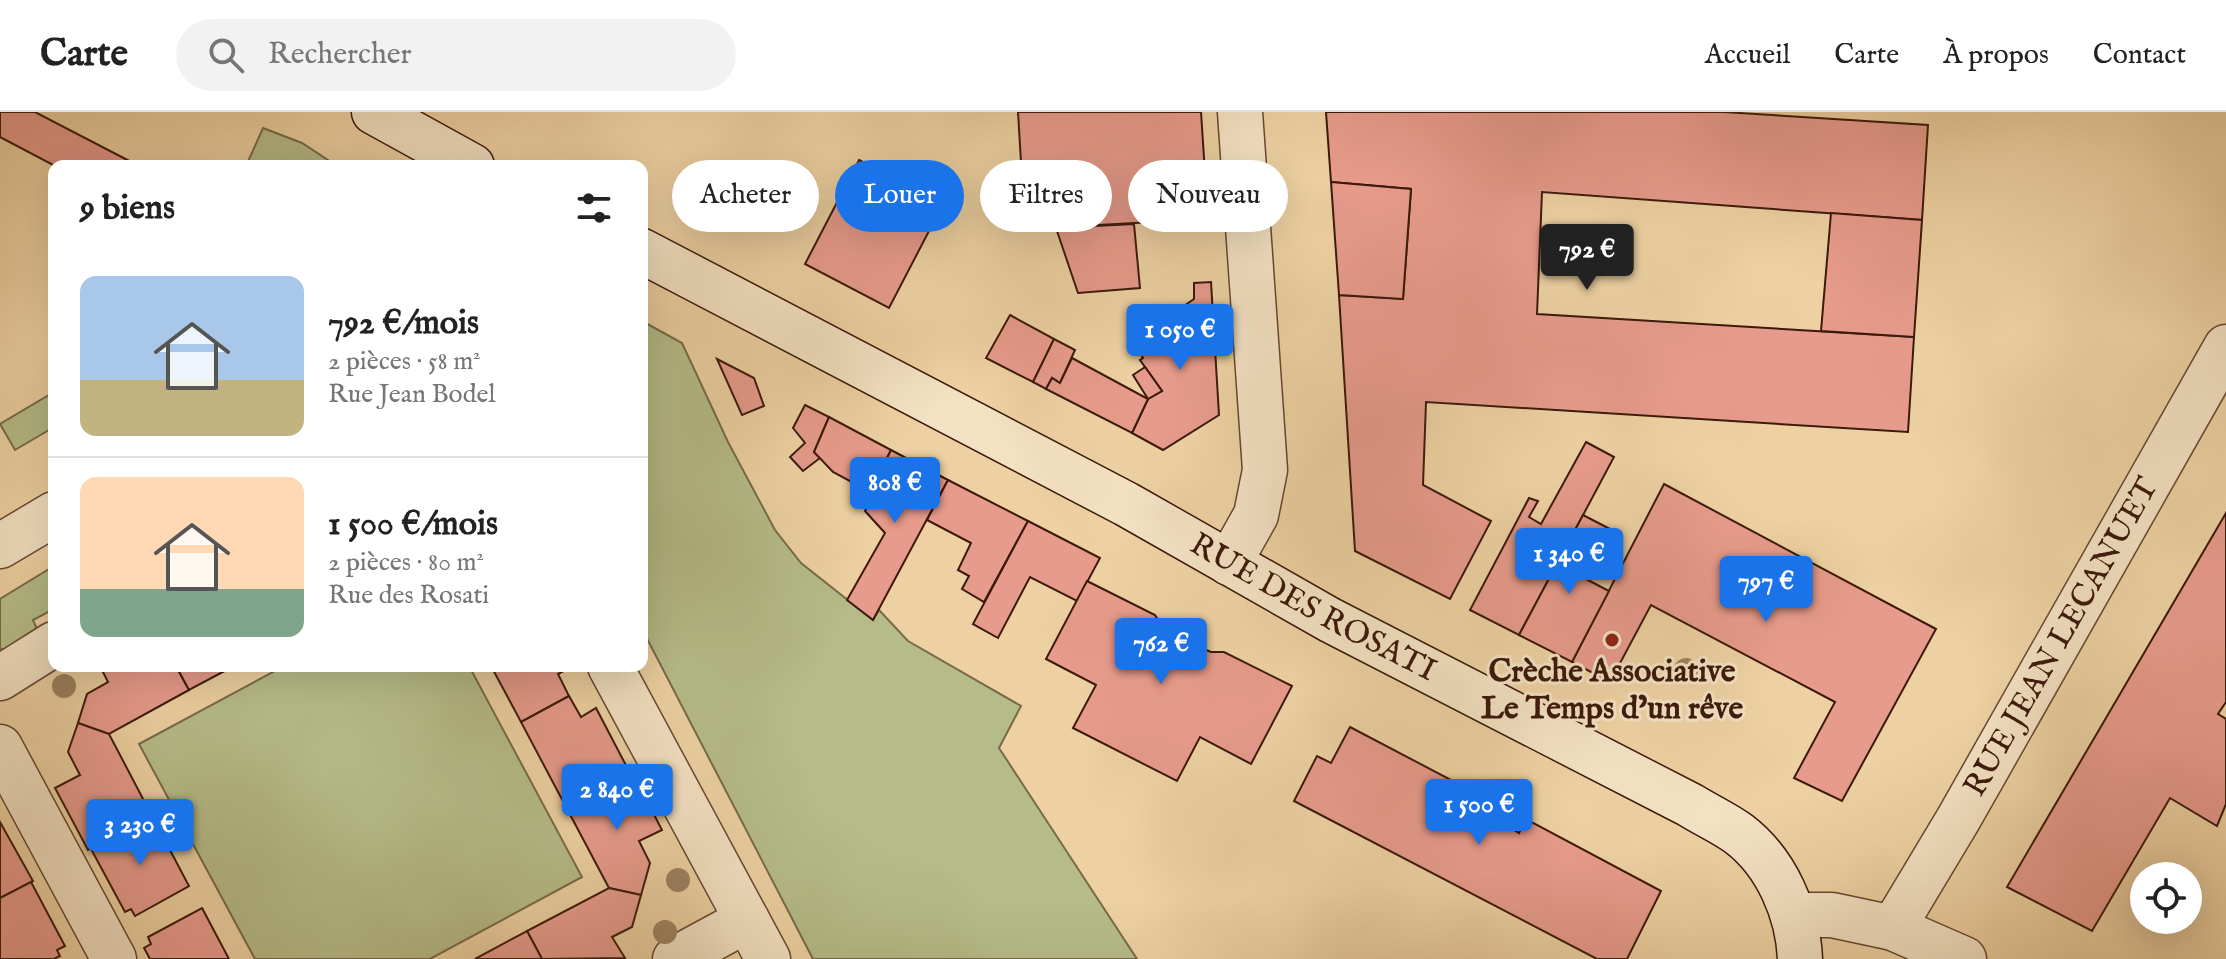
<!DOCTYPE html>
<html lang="fr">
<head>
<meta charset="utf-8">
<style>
  :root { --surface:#fff; --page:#f2f2f2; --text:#222; --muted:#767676; --line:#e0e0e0; --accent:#1a73e8 }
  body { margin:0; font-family:"IM FELL English",serif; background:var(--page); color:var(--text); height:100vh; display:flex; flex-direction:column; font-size:30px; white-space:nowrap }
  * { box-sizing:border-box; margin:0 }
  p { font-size:26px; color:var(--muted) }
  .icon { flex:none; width:44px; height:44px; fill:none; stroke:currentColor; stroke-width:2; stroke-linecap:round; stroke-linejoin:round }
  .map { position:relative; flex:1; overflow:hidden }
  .panel { position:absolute; left:48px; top:48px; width:600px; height:512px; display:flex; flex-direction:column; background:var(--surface); border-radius:16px; box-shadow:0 8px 32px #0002 }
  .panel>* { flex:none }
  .banner { position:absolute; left:672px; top:48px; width:760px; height:72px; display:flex; gap:16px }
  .tools { position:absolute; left:2130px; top:750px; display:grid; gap:16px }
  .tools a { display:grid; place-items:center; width:72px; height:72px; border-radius:50%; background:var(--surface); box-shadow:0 8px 32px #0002; font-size:40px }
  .price { position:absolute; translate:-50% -68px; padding:0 18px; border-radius:8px; background:var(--accent); color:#fff; font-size:26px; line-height:52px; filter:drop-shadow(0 2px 4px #0008) }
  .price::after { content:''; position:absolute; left:50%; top:48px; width:24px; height:18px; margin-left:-12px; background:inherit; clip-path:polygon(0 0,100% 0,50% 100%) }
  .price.active { background:#222; color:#fff }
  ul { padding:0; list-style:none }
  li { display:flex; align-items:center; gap:24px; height:200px; padding:0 32px }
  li+li { border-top:2px solid var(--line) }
  li span { display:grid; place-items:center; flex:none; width:224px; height:160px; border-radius:16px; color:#555 }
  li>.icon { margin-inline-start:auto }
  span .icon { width:96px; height:96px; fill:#fffc; stroke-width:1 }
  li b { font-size:34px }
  h2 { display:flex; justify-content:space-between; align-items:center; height:96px; padding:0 32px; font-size:34px }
  .tag { padding:0 28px; border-radius:36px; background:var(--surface); box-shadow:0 8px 32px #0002; font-size:28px; line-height:72px }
  .tag.active { background:var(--accent); color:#fff }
  header { display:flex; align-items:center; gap:48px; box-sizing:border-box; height:112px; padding:0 40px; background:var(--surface); border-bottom:2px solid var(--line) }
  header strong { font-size:38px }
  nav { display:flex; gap:44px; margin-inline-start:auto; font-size:28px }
  .search { width:560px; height:72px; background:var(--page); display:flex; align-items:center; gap:20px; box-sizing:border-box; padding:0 28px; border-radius:44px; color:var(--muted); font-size:30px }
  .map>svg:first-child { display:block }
  .green { fill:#b5bc88; stroke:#786a4a; stroke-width:2 }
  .building { fill:#e79b8c; stroke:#3c190b; stroke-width:2 }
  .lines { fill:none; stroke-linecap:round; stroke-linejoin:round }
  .street-casing { stroke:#684731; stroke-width:47 }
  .secondary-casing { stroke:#3c190b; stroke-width:47 }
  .street { stroke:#f3e1c3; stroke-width:44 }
  .secondary { stroke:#f3e1c3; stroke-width:44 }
  .tree { fill:#9c8260 }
  .poi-dot { fill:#8f2418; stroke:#f3e1c3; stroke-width:3 }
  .labels { text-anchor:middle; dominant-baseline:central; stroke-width:6; stroke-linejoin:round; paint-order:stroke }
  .street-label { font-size:32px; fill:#3c190b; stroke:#f3e1c3 }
  .poi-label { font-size:32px; font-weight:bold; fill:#3c190b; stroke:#f3e1c3 }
</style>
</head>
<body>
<header>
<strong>Carte</strong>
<div class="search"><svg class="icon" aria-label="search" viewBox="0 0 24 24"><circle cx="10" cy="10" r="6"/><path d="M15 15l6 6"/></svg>Rechercher</div>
<nav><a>Accueil</a><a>Carte</a><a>À propos</a><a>Contact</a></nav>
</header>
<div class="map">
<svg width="2226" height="847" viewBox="0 0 2226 847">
  <rect width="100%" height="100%" fill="#edd1a2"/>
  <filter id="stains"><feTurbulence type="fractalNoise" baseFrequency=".0025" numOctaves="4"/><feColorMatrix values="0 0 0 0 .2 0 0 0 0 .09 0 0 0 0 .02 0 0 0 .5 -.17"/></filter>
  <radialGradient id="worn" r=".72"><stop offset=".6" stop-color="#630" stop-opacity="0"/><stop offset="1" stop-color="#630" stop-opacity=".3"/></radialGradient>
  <g class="green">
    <path d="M263,16l39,15 35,23h-91z"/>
    <path d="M642,209l40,22 46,99 47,88 26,33 72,57 6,-10 29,31 113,65 -22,42 138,211h-324l-171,-330z"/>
    <path d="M54,280v35l-39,23 -15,-26z"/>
    <path d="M54,454v43l-21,11 4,9 -22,21 -15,-1v-50z"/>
    <path d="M284,554h185l113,211 -152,82h-175l-116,-215z"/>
  </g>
  <g class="building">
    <path d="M0,0h35l104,54h-84l-55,-29z"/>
    <path d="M1018,0h183l7,107 -183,10z"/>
    <path d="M1326,0h398l204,13 -6,95 -380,-28 -5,122 377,23 -6,95 -482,-30 -3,83 68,36 -41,78 -95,-48 -16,-256 64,4 8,-110 -80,-7z"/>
    <path d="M859,48l84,44 -54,104 -84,-44z"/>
    <path d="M1331,70l80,7 -8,110 -64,-4z"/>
    <path d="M1831,101l91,7 -8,117 -93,-6z"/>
    <path d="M1134,112l6,64 -62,5 -22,-65z"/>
    <path d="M1211,170l8,133 -56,35 -31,-17 16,-34 14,-8 -22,-31 3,-2 -11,-17 62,-42v-16z"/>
    <path d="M1010,203l44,24 -21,43 -47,-24z"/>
    <path d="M1054,227l21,11 -15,33 -8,-5 -6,11 -13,-7z"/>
    <path d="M1072,246l76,41 -16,34 -86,-44 6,-11 8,5z"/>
    <path d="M717,247l37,19 10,28 -22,9z"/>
    <path d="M1145,255l17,24 -14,8 -15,-24z"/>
    <path d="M805,293l24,12 -15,35 6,6 -17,13 -13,-14 15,-14 -12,-15z"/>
    <path d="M829,305l62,33 -21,42 -37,-20 -19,-20z"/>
    <path d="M1586,330l28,15 -95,178 -49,-25 59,-112 9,3 -9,16 12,7z"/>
    <path d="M891,338l57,30 -75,140 -26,-20 38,-67 -20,-22 9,-18 -4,-1z"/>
    <path d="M948,368l80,41 -44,81 -22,-13 7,-13 -11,-6 13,-27 -44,-23z"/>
    <path d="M1664,372l272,145 -94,172 -48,-23 41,-76 -184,-97 -41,77 -38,-20z"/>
    <path d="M2226,401v189l-8,12 8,5v85l-9,22 -47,-28 -78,133 -85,-44z"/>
    <path d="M1583,403l27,14 -26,49 25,13 -37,71 -53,-27z"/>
    <path d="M1028,409l72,37 -23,43 -47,-24 -32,61 -25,-14z"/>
    <path d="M1087,469l68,34 8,13 13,6 7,-11 19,11 -6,12 15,6h13l68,34 -41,78 -51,-27 -23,44 -104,-53 23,-43 -50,-26z"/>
    <path d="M100,554h76l13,24 -80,44 -31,-11 9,-29 21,-12z"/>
    <path d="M176,554h58l-45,24z"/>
    <path d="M491,554h82l-15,8 11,22 -48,26z"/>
    <path d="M569,584l12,21 15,-9 34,65 -64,34 -45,-85z"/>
    <path d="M78,611l31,11 43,82 -64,34 -33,-62 25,-13 -12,-23z"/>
    <path d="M1350,615l141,74 -7,15 6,3 8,-15 21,11 -8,13 8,5 7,-14 135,72 -34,68h-30l-303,-158 23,-45 14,7z"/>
    <path d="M632,660l30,58 -23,11 11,22 -9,32 -32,-7 -43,-81z"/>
    <path d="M152,704l37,70 -54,30 -4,-7 -6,3 -34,-63z"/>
    <path d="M0,710l33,59 -33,17z"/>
    <path d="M31,770l34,64 -8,4 3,6 -6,3h-54v-61z"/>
    <path d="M609,776l32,7 -9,32 -20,10 13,21 -83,1 -15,-28z"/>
    <path d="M202,796l27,51h-79l-6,-11 7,-4 -3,-7z"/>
    <path d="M527,819l15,28h-67z"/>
  </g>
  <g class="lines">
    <g class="street-casing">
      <g id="street">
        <path d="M0,434l54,-32"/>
        <path d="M1229,451l27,-48 9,-45 -25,-358"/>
        <path d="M610,554l158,293"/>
        <path d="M0,566l54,-34"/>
        <path d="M0,635l114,212"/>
        <path d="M1794,803h38l61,13 71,31"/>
        <path id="s1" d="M1893,816l66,-110 267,-471"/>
        <path d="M675,847l72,-39"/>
      </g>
    </g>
    <g class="secondary-casing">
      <g id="secondary">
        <path d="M374,0l98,54"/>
        <path id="s2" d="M642,139l484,253 204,116 360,185c16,10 34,18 49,29 38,29 59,79 61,125"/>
      </g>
    </g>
    <use href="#street" class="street"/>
    <use href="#secondary" class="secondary"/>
  </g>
  <g class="tree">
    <circle cx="1686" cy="558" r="12"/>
    <circle cx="64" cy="574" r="12"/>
    <circle cx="678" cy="768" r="12"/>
    <circle cx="665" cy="820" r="12"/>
  </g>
  <circle class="poi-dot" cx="1612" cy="528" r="8"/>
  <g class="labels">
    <g class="street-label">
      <text stroke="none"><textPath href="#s2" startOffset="760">RUE DES ROSATI</textPath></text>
      <text stroke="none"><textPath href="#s1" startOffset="336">RUE JEAN LECANUET</textPath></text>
    </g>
    <g class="poi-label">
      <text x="1612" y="560">Crèche Associative<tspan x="1612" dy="37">Le Temps d’un rêve</tspan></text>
    </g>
  </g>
  <rect width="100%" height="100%" filter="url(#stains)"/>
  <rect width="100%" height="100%" fill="url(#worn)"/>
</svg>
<div class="tools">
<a><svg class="icon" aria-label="locate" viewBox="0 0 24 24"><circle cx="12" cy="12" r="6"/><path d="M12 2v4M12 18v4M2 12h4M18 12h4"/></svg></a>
</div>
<b class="price active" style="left:1587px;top:180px">792 €</b>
<b class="price" style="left:1180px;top:260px">1 050 €</b>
<b class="price" style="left:895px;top:413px">808 €</b>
<b class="price" style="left:1569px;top:484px">1 340 €</b>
<b class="price" style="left:1766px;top:512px">797 €</b>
<b class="price" style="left:1161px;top:574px">762 €</b>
<b class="price" style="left:617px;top:720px">2 840 €</b>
<b class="price" style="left:1479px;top:735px">1 500 €</b>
<b class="price" style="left:140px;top:755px">3 230 €</b>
<div class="banner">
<a class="tag">Acheter</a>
<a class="tag active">Louer</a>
<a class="tag">Filtres</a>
<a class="tag">Nouveau</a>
</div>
<section class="panel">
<h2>9 biens<svg class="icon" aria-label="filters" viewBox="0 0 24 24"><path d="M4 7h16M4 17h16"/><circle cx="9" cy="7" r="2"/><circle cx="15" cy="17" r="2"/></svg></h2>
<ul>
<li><span style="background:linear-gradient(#a9c7e8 65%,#c2b280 0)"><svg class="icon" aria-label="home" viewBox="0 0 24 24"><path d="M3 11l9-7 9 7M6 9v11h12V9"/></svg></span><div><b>792 €/mois</b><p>2 pièces · 58 m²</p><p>Rue Jean Bodel</p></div></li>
<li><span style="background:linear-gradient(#ffd9b3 70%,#7fa58c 0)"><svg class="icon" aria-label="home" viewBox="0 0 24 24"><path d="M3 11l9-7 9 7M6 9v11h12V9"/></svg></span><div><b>1 500 €/mois</b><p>2 pièces · 80 m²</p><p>Rue des Rosati</p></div></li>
</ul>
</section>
</div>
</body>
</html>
